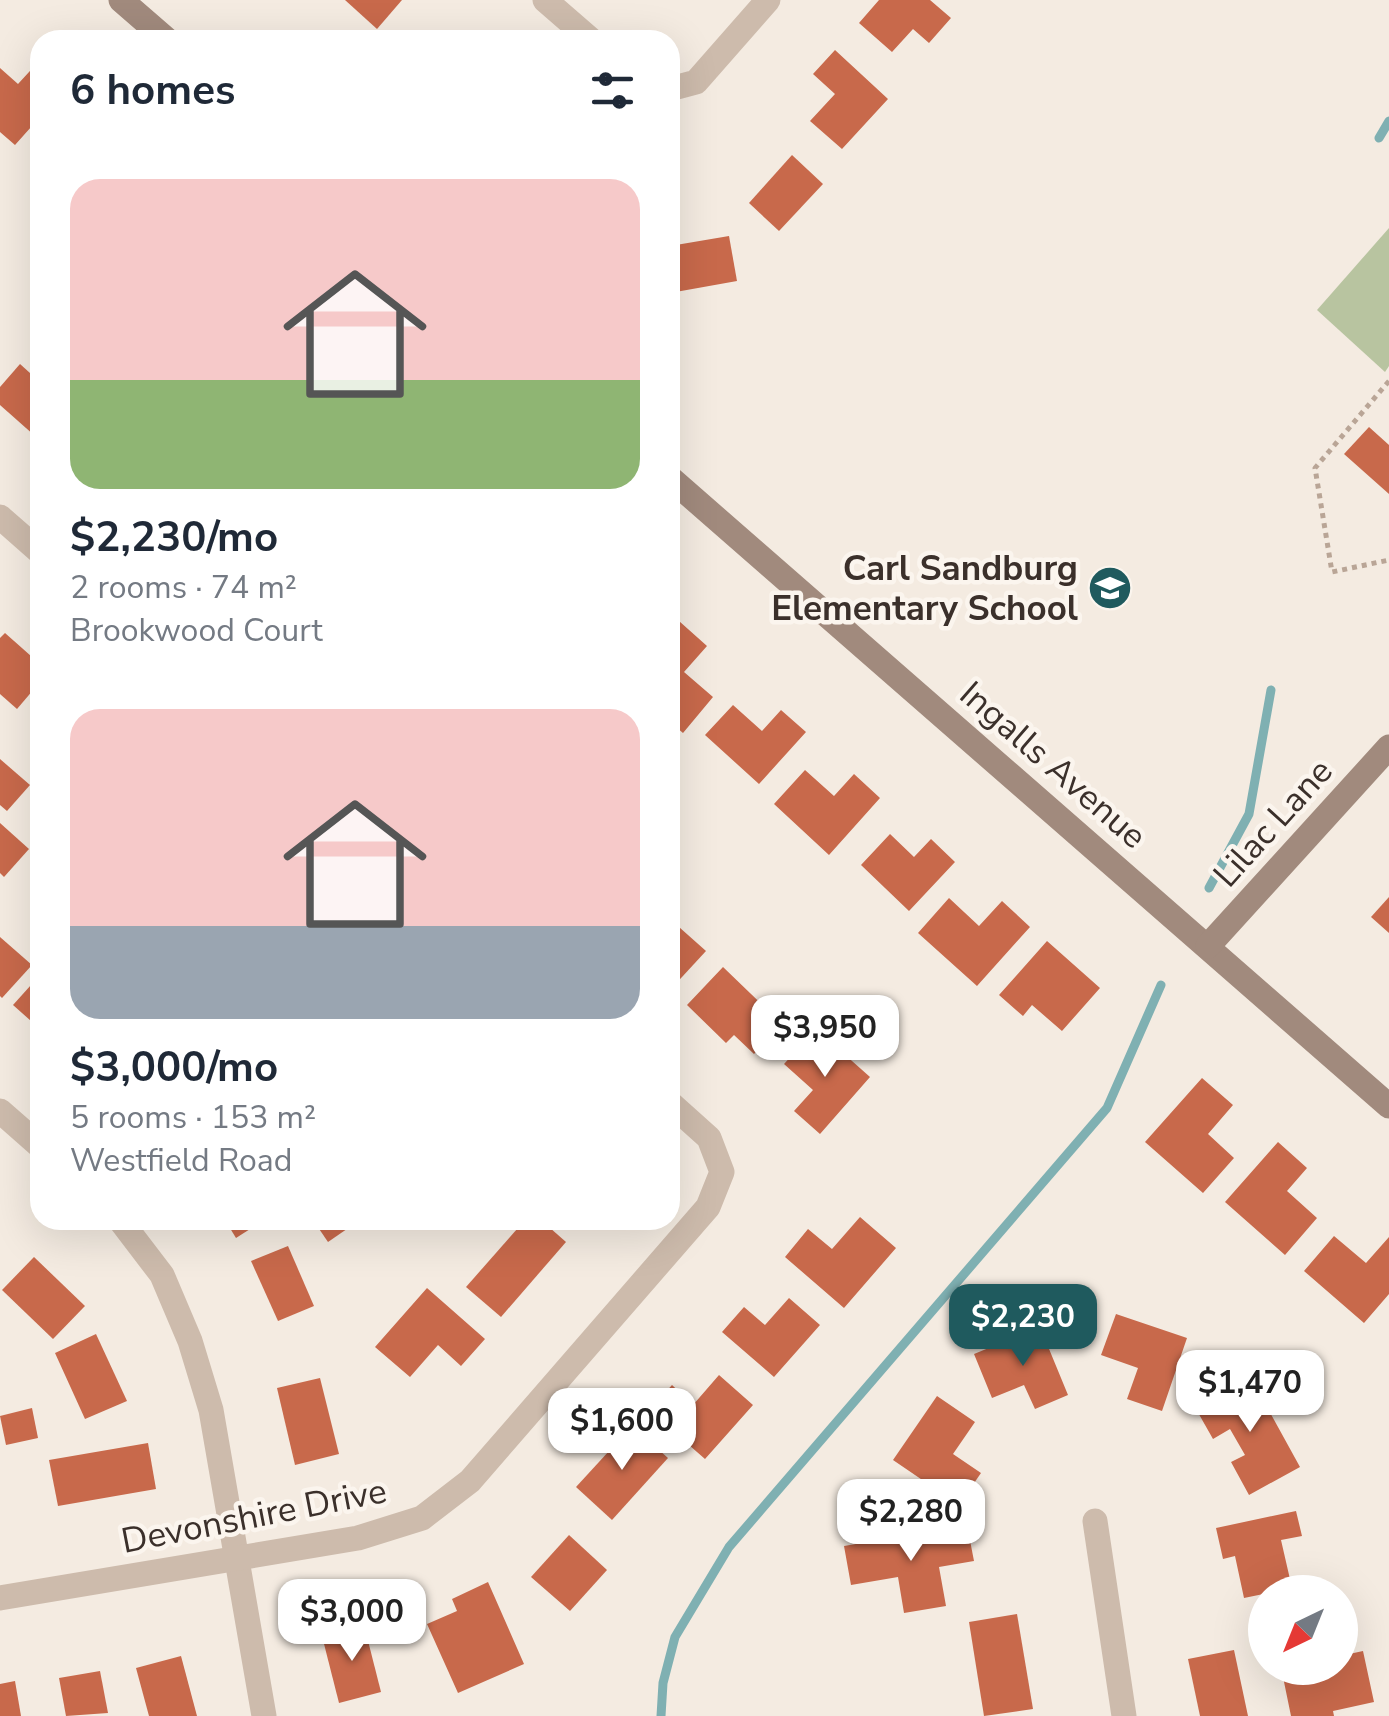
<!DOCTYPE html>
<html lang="en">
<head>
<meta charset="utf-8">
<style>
  :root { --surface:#fff; --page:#f2f2f3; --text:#1f2937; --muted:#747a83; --accent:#1f5a5e }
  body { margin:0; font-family:"Nunito Sans",sans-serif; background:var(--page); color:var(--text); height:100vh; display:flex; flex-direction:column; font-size:38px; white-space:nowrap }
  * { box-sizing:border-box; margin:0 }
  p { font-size:32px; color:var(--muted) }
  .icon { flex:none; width:55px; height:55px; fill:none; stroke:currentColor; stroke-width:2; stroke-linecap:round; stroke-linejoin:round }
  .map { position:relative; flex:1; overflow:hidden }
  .side { position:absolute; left:30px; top:30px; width:650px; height:1200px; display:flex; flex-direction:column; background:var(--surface); border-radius:30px; box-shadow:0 10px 40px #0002 }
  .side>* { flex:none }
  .needle { width:65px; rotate:223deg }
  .controls { position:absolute; left:1248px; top:1575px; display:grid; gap:20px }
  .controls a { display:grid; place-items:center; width:110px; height:110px; border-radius:50%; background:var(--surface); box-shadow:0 10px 40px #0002; font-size:50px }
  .price { position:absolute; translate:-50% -85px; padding:0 22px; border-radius:20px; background:#fff; color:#222; font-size:32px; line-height:65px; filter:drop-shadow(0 2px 5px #0008) }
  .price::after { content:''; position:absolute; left:50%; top:60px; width:30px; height:22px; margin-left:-15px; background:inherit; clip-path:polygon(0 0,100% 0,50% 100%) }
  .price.active { background:var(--accent); color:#fff }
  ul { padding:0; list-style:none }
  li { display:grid; align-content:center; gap:20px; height:530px; padding:0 40px }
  li span { display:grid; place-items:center; height:310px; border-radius:30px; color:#555 }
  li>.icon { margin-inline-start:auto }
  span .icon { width:180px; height:180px; fill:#fffc; stroke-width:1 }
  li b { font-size:42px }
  h2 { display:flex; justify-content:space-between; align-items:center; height:120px; padding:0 40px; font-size:42px }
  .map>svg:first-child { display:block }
  .green { fill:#b8c4a0 }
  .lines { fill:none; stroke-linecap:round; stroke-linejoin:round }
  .stream { stroke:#7fb0b2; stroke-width:9 }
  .building { fill:#c8694b }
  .path { stroke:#b9a596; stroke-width:5; stroke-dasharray:5 5; stroke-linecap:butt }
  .street { stroke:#cdbbac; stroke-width:25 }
  .secondary { stroke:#a18a7d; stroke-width:25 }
  .labels { text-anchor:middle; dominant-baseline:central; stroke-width:9; stroke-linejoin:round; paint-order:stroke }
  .poi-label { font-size:35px; font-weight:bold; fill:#3b302b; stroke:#fbf5ee; text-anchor:end }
  .street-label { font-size:35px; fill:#3b302b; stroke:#fbf5ee }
</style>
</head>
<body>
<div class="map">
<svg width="1389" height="1716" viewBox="0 0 1389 1716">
  <rect width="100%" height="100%" fill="#f4ebe1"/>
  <path class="green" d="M1389,228v138l-4,6 -68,-62z"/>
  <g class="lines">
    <g class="stream">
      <path d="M1379,138l10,-17"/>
      <path d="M1209,888l40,-74 22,-124"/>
      <path d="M661,1716l2,-33 12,-46 54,-90 378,-439 54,-123"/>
    </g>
  </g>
  <g class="building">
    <path d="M345,0h57l-25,29z"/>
    <path d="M879,0h51l21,18 -22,25 -16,-14 -21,23 -33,-29z"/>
    <path d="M835,50l53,49 -46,50 -32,-28 25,-27 -22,-20z"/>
    <path d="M40,60v57l-25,28 -15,-13v-64l18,16z"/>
    <path d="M792,155l31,29 -44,47 -30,-28z"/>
    <path d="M729,236l8,45 -67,12v-47z"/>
    <path d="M20,364l20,18v48l-5,6 -35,-31v-18z"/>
    <path d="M1369,427l20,18v49l-45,-40z"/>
    <path d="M679,621l28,25 -23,26 29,25 -30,36 -13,-11v-91z"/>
    <path d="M5,633l35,31v18l-23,27 -17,-15v-56z"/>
    <path d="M733,705l29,26 19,-21 25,22 -47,52 -54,-49z"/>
    <path d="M0,759l30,26 -23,26 -7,-6z"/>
    <path d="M805,770l29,26 20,-22 26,24 -51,57 -55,-51z"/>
    <path d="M0,823l29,26 -25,28 -4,-4z"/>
    <path d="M890,834l24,23 17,-18 24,23 -46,49 -48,-46z"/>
    <path d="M1389,897v36l-18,-16z"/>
    <path d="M949,898l30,28 23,-25 28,26 -53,59 -59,-53z"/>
    <path d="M670,919l36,32 -36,39z"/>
    <path d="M0,937l32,28 -30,33 -2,-2z"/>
    <path d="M1047,941l53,47 -38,43 -30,-26 -9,11 -24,-21z"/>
    <path d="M723,967l59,57 -28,30 -20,-19 -8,8 -39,-38z"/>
    <path d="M40,975v54l-27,-24z"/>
    <path d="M816,1029l54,48 -50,57 -26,-23 19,-21 -29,-26z"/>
    <path d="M1202,1078l31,27 -25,29 26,24 -31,35 -58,-51z"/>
    <path d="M1278,1142l29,26 -20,23 30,27 -32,37 -60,-53z"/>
    <path d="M860,1217l36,31 -52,60 -59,-51 23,-28 24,20z"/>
    <path d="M225,1220h39l-28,18z"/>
    <path d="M313,1220h47l-32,22z"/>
    <path d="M525,1220h16l25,22 -65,75 -35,-30z"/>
    <path d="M1334,1236l32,27 23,-26v57l-25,29 -60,-52z"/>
    <path d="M288,1246l26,60 -36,15 -27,-60z"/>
    <path d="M34,1257l51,49 -32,33 -51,-49z"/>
    <path d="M427,1288l58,51 -24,27 -23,-21 -28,32 -35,-30z"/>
    <path d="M789,1298l31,27 -46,52 -52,-45 22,-25 21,18z"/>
    <path d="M1116,1314l71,24 -25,73 -35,-12 11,-31 -37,-13z"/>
    <path d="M1040,1327l28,68 -33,14 -11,-24 -32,13 -18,-44z"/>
    <path d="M96,1334l31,67 -42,18 -30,-66z"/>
    <path d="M719,1375l34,30 -48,54 -56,-49 23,-25 21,20z"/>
    <path d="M320,1378l19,76 -44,11 -18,-77z"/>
    <path d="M1251,1378l49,89 -51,28 -18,-33 14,-7 -15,-26 -17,10 -17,-30z"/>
    <path d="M937,1396l38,26 -22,32 28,19 -22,32 -66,-45z"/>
    <path d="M32,1408l6,30 -32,7 -6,-29z"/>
    <path d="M632,1426l36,32 -56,62 -36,-33z"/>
    <path d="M148,1443l8,46 -98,17 -9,-46z"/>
    <path d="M1296,1511l6,25 -21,4 11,48 -48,10 -9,-42 -12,3 -7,-31z"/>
    <path d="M967,1525l7,36 -35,6 7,39 -42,7 -6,-36 -47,8 -7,-39z"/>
    <path d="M569,1535l38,35 -37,41 -39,-34z"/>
    <path d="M488,1582l36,82 -66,29 -31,-69 30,-13 -5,-12z"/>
    <path d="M1017,1614l16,95 -49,7 -15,-94z"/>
    <path d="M364,1625l17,67 -42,11 -17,-67z"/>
    <path d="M1234,1650l14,66h-48l-12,-57z"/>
    <path d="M1363,1651l11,51 -41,9 1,5h-43l-8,-39 19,-5 -2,-4h40v-12z"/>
    <path d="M181,1656l16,60h-48l-13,-48z"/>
    <path d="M100,1671l8,42 -42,3 -7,-38z"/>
    <path d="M15,1681l6,35h-21v-32z"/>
  </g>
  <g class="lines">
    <path class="path" d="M1389,381l-74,87 17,104 57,-12"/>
    <g class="street">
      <path d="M545,0l46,40"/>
      <path d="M670,89l26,-7 72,-82"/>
      <path d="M0,517l40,35"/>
      <path d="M0,1111l40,35"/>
      <path d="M120,1220l42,55 28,66 21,69 53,306"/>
      <path d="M1095,1521l29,195"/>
      <path d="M0,1598l358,-60 64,-20 48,-37 238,-274 14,-35 -13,-34 -39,-35"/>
    </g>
    <g class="secondary">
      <path d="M121,0l46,40"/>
      <path d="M670,478l719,628"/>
      <path d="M1208,946l181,-199"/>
    </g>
  </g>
  <defs>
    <g id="school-disc" transform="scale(2.25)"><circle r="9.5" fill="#1f5a5e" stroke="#fbf5ee"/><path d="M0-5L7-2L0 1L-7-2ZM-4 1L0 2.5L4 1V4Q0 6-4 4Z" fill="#fff"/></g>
  </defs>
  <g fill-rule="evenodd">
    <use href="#school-disc" x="1110" y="588"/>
  </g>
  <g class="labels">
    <g class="poi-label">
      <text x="1078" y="568">Carl Sandburg<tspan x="1078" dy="40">Elementary School</tspan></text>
    </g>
    <g class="street-label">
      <text transform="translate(1053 765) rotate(41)">Ingalls Avenue</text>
      <text transform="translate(1273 823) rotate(-48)">Lilac Lane</text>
      <text transform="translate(254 1516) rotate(-11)">Devonshire Drive</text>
    </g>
  </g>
</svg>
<div class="controls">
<a><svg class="needle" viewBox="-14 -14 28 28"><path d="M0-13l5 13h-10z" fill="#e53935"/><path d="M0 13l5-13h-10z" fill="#747a83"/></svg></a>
</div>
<b class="price" style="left:825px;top:1080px">$3,950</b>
<b class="price active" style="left:1023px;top:1369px">$2,230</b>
<b class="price" style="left:1250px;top:1435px">$1,470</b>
<b class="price" style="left:622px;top:1473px">$1,600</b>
<b class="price" style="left:911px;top:1564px">$2,280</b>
<b class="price" style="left:352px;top:1664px">$3,000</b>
<section class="side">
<h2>6 homes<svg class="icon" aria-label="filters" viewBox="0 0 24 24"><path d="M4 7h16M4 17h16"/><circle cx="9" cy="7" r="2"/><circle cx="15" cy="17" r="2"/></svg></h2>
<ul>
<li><span style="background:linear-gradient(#f6c9c9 65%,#8fb573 0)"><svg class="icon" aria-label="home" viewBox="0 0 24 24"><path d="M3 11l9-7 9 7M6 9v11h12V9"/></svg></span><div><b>$2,230/mo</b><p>2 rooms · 74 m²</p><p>Brookwood Court</p></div></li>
<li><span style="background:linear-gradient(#f6c9c9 70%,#9aa5b1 0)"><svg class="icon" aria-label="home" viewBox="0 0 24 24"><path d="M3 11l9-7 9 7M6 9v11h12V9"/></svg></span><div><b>$3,000/mo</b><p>5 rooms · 153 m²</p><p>Westfield Road</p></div></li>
</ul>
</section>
</div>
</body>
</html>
